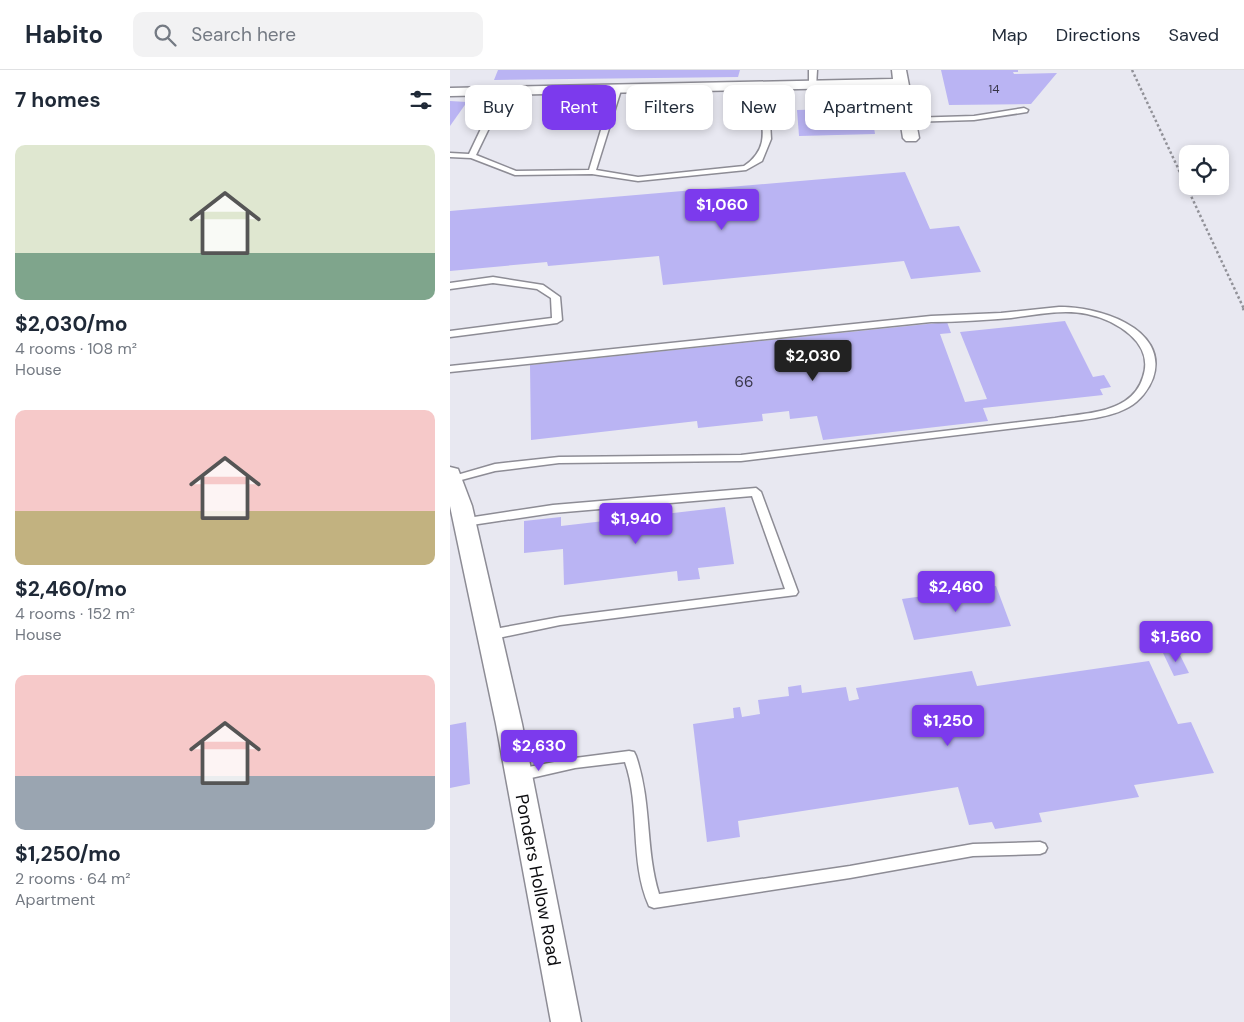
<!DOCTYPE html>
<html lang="en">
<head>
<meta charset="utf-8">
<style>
  :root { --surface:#fff; --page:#f2f2f3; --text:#1f2937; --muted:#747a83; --line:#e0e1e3; --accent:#7c3aed }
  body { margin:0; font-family:"DM Sans",sans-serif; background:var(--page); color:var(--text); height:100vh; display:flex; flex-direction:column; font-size:19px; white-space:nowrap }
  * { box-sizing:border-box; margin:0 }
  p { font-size:16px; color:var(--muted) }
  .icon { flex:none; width:28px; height:28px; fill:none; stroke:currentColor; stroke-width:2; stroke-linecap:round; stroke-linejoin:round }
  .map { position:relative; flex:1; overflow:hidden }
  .drawer { display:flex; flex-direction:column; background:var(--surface); width:450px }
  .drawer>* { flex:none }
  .guide { position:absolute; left:15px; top:15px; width:475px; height:45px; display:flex; gap:10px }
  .controls { position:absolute; left:729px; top:75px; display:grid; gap:10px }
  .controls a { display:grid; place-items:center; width:50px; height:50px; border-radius:10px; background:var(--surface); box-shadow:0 2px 8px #0003; font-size:25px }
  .price { position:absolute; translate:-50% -42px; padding:0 11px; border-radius:5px; background:var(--accent); color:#fff; font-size:16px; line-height:32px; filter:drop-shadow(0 1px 2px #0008) }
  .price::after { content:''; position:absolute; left:50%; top:30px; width:15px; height:11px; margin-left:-8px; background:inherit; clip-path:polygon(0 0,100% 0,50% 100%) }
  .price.selected { background:#222; color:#fff }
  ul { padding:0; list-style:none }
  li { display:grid; align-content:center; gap:10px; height:265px; padding:0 15px }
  li span { display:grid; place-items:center; height:155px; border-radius:10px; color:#555 }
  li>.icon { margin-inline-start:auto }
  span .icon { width:90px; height:90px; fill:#fffc; stroke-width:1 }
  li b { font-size:21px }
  h2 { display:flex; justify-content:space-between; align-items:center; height:60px; padding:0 15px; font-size:21px }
  .tag { padding:0 18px; border-radius:10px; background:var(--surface); box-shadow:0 2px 8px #0003; font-size:18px; line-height:45px }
  .tag.selected { background:var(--accent); color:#fff }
  header { display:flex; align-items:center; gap:30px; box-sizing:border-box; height:70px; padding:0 25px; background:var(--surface); border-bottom:1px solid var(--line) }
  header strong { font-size:24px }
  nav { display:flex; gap:28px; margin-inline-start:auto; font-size:18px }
  .search { width:350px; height:45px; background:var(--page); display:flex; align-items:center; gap:12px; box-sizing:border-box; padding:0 18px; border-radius:10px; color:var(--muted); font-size:19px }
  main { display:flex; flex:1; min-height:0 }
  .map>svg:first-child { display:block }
  .building { fill:#bab4f3 }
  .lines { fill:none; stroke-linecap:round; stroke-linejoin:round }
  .service-casing { stroke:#8d8c95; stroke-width:3 }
  .minor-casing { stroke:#8d8c95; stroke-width:3 }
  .path-far1 { stroke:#919198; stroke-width:2.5; stroke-dasharray:2.5 2.5; stroke-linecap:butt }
  .path { stroke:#919198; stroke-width:3; stroke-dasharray:4 4; stroke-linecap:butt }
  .service { fill:#fff; fill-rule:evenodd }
  .minor { fill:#fff; fill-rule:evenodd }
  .labels { text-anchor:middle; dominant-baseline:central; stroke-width:4; stroke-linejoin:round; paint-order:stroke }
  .far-number-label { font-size:12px; fill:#373547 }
  .number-label { font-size:15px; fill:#373547 }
  .street-label { font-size:18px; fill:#0b0b0e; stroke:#fff }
</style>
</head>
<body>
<header>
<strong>Habito</strong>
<div class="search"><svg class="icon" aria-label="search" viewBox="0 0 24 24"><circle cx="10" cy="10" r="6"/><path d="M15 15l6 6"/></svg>Search here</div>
<nav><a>Map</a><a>Directions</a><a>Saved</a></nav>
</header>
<main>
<section class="drawer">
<h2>7 homes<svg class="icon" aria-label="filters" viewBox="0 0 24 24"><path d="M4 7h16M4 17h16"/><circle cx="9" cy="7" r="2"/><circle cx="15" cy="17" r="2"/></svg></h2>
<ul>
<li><span style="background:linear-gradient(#dfe7d0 70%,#7fa58c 0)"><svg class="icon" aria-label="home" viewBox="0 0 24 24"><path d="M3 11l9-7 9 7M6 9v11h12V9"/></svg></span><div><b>$2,030/mo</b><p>4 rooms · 108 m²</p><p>House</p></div></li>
<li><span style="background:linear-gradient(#f6c9c9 65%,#c2b280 0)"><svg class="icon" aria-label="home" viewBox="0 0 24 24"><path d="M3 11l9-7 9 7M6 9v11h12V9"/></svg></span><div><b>$2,460/mo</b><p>4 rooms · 152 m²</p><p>House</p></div></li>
<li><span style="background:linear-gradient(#f6c9c9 65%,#9aa5b1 0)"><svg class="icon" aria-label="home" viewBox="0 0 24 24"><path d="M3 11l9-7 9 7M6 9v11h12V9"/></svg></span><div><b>$1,250/mo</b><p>2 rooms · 64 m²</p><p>Apartment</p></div></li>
</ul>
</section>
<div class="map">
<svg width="794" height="952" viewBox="0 0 794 952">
  <rect width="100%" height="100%" fill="#e8e8f1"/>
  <g class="building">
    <path d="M48,0h242l-2,7 -244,3z"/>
    <path d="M491,0h77v2h-5l1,2 43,-1 -26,31 -82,1z"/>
    <path d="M0,31l17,1 -17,24z"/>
    <path d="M421,38l4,26 -76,2 -2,-26z"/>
    <path d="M455,102l25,57 29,-3 22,46 -70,7 -7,-18 -241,24 -4,-29 -111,10 -1,-4 -97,9v-60z"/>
    <path d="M615,251l28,56 11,-2 7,12 -11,2 3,6 -120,13 5,13 -165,19 -6,-24 -27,3 -1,-8 -27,3 1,7 -65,7 -1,-7 -166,19 -1,-75 417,-43 4,11 -11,1 25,68 22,-3 -27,-67z"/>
    <path d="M275,437l9,57 -36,4 2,11 -22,2 -1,-10 -113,14 -1,-36 -39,4v-32l37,-4v9z"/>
    <path d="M546,516l15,40 -97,14 -12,-41z"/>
    <path d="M728,581l11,22 -15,3 -11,-23z"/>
    <path d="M699,591l29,63 13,-2 23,51 -80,12 5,12 -100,16 3,9 -47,7 -3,-7 -23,3 -11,-38 -220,34 2,16 -33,5 -14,-118 41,-6 -1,-10 7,-1 2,10 18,-3 -2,-14 31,-4 -1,-9 13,-2 1,8 44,-6 3,14 10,-2 -3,-11 116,-17 5,15z"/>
    <path d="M16,652l4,62 -20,4v-63z"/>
  </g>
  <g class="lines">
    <g class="service-casing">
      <g id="service">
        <path d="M359,0h8l-1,17 -7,-2z"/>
        <path d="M311,14l7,2 3,53 -9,22 -16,9 -108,11 -46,-7 -77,1 -44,-17 -21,-1v-4l19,1 30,-63 4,-2 4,2 -31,64 40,16 73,-1 24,-80 4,-2 4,2 -25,80 42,7 106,-11c34,-23 10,-51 17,-82z"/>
        <path d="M574,38l4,2 -1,2 -53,8 -66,2 -4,-2 4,-2 66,-2z"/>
        <path d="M43,207l50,8 17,12 2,23 -5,3 -107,14v-6l102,-13 -1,-20 -14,-9 -44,-6 -43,6v-6z"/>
        <path d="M609,237c36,-1 111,20 94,71 -4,11 -13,23 -24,29 -14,8 -31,11 -47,13l-341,41 -182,2 -64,8 -45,12v-6l45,-13 64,-7 182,-2 314,-37c23,-4 50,-4 70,-17 9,-6 15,-14 18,-24 12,-34 -27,-57 -56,-63 -25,-5 -51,1 -76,4 -26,2 -53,4 -80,4l-481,50v-6l481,-50 70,-3z"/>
        <path d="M306,418l5,4 37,100 -2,3 -236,30 -71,15 -4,-2 -2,-3 2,-3 4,-2 71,-13 225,-28 -33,-93 -199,17 -88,13 -4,-1 -2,-3 2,-3 92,-14z"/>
        <path d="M179,681l5,1 2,4c16,47 9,92 23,138l191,-28 123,-22 67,-2 5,2 2,4 -2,4 -5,2 -67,2 -123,22 -196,30 -5,-2c-20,-45 -8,-98 -24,-144l-50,6 -57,13 -5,-2 -2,-4 2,-4 5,-2 57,-11z"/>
      </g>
    </g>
    <g class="minor-casing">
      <g id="minor">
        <path d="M442,0h14l13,68 -3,3h-10l-3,-3 -8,-51 -445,9v-8l443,-9z"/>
        <path d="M0,397l8,2 14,37 50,218 59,298h-30l-55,-298 -46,-218z"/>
      </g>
    </g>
    <path class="path-far1" d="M682,0l112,239"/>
    <path class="path" d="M793,238l1,2"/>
    <use href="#service" class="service"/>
    <use href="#minor" class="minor"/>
  </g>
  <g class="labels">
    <g class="far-number-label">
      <text x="544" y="19">14</text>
    </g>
    <g class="number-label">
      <text x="294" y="312">66</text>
    </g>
    <g class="street-label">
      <text transform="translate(88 810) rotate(79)">Ponders Hollow Road</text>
    </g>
  </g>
</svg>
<div class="controls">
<a><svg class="icon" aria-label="locate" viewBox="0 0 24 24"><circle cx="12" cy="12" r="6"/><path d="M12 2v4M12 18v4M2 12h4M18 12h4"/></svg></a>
</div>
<b class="price" style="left:272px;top:161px">$1,060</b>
<b class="price selected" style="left:363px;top:312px">$2,030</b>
<b class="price" style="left:186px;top:475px">$1,940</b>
<b class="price" style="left:506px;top:543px">$2,460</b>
<b class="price" style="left:726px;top:593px">$1,560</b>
<b class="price" style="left:498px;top:677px">$1,250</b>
<b class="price" style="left:89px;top:702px">$2,630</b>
<div class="guide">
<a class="tag">Buy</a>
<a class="tag selected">Rent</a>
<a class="tag">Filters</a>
<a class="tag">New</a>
<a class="tag">Apartment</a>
</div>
</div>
</main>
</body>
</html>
